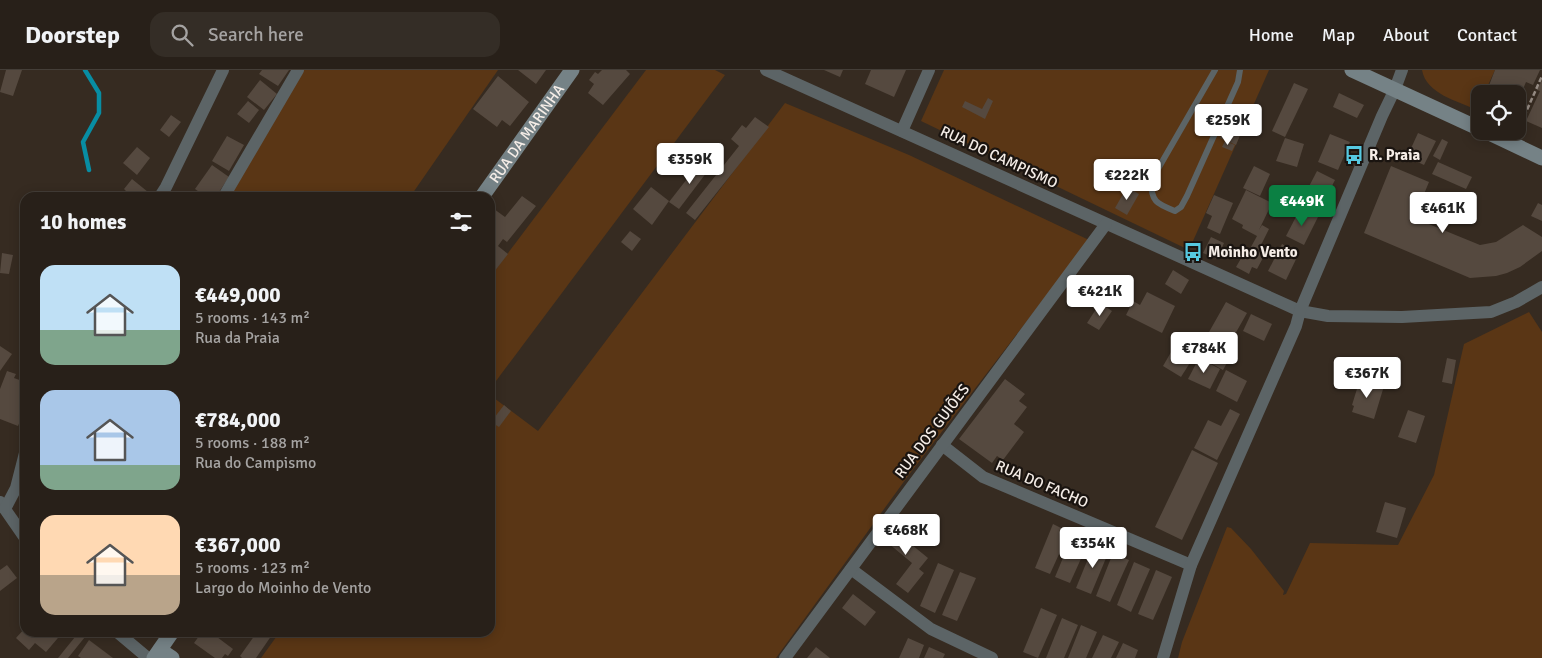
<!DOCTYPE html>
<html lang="en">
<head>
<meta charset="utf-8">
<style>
  :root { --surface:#282019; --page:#342d26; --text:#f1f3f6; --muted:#a5a3a2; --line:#443e38; --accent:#0b8043 }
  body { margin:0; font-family:Signika,sans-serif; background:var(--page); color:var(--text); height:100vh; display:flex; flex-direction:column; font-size:19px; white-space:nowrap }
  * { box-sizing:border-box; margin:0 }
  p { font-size:16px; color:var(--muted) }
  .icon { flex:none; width:28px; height:28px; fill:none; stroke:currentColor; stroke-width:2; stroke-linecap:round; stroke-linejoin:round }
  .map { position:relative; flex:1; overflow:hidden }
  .details { position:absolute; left:20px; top:122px; width:475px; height:445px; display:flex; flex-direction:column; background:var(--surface); border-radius:15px; box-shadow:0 2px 12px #0003,0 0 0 1px var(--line) }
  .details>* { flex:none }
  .fabs { position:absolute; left:1471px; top:15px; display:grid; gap:10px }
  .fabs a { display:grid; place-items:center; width:55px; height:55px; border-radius:10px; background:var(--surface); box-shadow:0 2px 12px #0003,0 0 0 1px var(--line); font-size:25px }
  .price { position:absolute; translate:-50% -42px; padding:0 11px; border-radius:5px; background:#fff; color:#222; font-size:16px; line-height:32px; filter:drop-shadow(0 1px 2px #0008) }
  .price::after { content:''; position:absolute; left:50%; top:30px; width:15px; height:11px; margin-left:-8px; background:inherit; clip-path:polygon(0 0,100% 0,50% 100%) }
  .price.current { background:var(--accent); color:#fff }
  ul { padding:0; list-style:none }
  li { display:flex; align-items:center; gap:15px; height:125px; padding:0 20px }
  li span { display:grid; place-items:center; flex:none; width:140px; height:100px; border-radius:15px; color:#555 }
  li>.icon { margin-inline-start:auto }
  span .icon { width:60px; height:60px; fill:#fffc; stroke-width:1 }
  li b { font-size:21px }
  h2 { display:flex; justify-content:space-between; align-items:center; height:60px; padding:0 20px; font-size:21px }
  header { display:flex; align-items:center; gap:30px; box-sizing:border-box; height:70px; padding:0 25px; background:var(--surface); border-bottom:1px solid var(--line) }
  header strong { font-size:24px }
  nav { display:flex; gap:28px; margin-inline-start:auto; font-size:18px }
  .search { width:350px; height:45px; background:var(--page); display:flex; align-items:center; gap:12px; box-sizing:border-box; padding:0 18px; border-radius:15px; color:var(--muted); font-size:19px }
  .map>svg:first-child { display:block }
  .green { fill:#5a3615 }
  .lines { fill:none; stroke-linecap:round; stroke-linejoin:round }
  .stream { stroke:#088da3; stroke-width:4.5 }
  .building { fill:#55493f }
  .path { stroke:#968c84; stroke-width:2.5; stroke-dasharray:5 2.5; stroke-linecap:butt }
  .lane { stroke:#5c6466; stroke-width:6 }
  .street { stroke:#5c6466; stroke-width:12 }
  .secondary { stroke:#758286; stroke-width:15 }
  .labels { text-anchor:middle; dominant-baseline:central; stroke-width:4.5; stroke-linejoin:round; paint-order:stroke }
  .street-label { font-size:15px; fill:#f5ede7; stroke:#1a1410 }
  .poi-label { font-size:15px; font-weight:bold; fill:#f5ede7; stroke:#1a1410; text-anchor:start }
</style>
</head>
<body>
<header>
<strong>Doorstep</strong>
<div class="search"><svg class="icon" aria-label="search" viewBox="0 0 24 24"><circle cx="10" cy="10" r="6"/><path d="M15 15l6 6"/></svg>Search here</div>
<nav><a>Home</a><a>Map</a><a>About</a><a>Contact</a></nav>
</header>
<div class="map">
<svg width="1542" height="588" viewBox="0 0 1542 588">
  <rect width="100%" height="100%" fill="#362b21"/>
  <g class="green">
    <path d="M302,0h196l-88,127 -184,1z"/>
    <path d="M646,0h69l10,5 -235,314v-112z"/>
    <path d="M944,0h325l-80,180 -268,-129z"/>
    <path d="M1422,0h73l-11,24h-4v9l-3,7c-19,-9 -51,-16 -55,-40z"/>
    <path d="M785,33l124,52 180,85 -181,236 -132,182h-515l18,-25 211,-1v-237l48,36z"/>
    <path d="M1529,242l13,20v326h-364l4,-16 45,-115 4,1 20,21 33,42 -1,4 3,-1 24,-51 88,2 36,-70 30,-131z"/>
  </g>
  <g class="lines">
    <path class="stream" d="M85,0l14,23v20l-16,29 6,28"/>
  </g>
  <g class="building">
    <path d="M6,0h16l-9,26 -13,-4z"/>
    <path d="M262,0h27l-11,16 -19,-12z"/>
    <path d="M518,0h28l-10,14z"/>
    <path d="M602,0h24l4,4 -27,31 -15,-12 6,-9 -5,-4 6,-8 3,2z"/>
    <path d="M824,0h19l-3,7z"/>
    <path d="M871,0h35l-12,27 -29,-13z"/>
    <path d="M1495,0h45l-7,15 -7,-3 -8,19v-7h-29l2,-5 -3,-1z"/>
    <path d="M498,6l31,26 -19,24 -8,-6 -5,7 -24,-18z"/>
    <path d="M260,10l17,14 -13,16 -17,-13z"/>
    <path d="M1542,10v48l-16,-7 14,-30 -3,-1z"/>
    <path d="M1294,13l14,6 -23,48 -13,-6z"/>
    <path d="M1339,23l25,12 -7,13 -24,-11z"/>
    <path d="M988,28l5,3 -8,18 -23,-12 3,-6 17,8z"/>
    <path d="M248,31l11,9 -10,13 -12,-9z"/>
    <path d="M1231,42l16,6 -11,27 -16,-7z"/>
    <path d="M171,45l10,7 -12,15 -9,-7z"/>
    <path d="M755,47l14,10 -74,93 -9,-7 53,-67 -8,-7 11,-14 4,3z"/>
    <path d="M1418,63l18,8 -12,24 -17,-8z"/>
    <path d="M1330,64l20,8 -12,28 -20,-8z"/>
    <path d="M227,66l17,9 -15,26 -17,-10z"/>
    <path d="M1285,68l19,6 -7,23 -21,-6z"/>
    <path d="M1442,69l6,3 -8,18 -7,-4z"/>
    <path d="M1225,71l10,4 -3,6 -10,-4z"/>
    <path d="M137,77l13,11 -13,17 -14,-12z"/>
    <path d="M701,91l9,7 -31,41 -10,-7z"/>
    <path d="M1438,92l34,15 -6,12 -34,-15z"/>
    <path d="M212,95l17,12 -14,21h-7l-13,-9z"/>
    <path d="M1254,96l16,8 -10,22 -17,-8z"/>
    <path d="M1391,96l38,16 -15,36 66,27 16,-3 27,-17 19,12v14l-22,16 -13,6 -11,3 -26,2 -106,-45z"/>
    <path d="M1317,101l18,9 -14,27 -18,-9z"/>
    <path d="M132,109l16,13 -4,6h-21l4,-6 -3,-3z"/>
    <path d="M651,117l18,14 -17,24 -19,-16z"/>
    <path d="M1127,117l12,7 -12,21 -12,-7z"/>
    <path d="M1246,120l26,13 -13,27 3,-5 7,4 -11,22 7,3 -8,15 -5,-2 -3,7 -13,-7 7,-12 3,1 11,-20 -15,-8 1,-3 -11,-6z"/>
    <path d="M1214,125l19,8 -13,31 -13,-6 5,-12 -6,-3z"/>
    <path d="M522,126l14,10 -29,36 -4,-3 -5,7 10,8 -14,18 -4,-4v-11l3,-4 -3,-2v-36l4,-6 11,8z"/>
    <path d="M1538,133l4,2v16l-11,-5z"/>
    <path d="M1300,139l18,8 -14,28 -18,-9z"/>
    <path d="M630,161l11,8 -9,12 -11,-9z"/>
    <path d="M1211,167l13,6 -7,16 -14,-6z"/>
    <path d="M1282,174l17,9 -13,27 -18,-9z"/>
    <path d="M2,183l11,2 -4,19 -9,-1z"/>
    <path d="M1173,200l16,10 -8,14 -16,-10z"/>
    <path d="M1147,222l28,14 -13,27 -36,-18 7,-14 7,4z"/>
    <path d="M1226,232l21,11 -25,44 6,4 -5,9 -27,-15z"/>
    <path d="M1100,233l12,8 -13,19 -12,-7z"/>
    <path d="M1251,244l21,10 -8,17 -21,-10z"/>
    <path d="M0,276l12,8 -12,17z"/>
    <path d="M1174,277l19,11 -12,19 -18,-11z"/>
    <path d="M1199,288l21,11 -10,20 -22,-10z"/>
    <path d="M1447,288l9,2 -4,24 -10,-2z"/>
    <path d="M1226,300l21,11 -10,21 -21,-11z"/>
    <path d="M7,301l9,3 -2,4 11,4v27l-7,17 -18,-7v-30z"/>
    <path d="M1005,309l20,15 -6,7 8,6 -13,17 10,8 -21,28 -6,-4 -5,7 -33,-24z"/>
    <path d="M1360,309l24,7 -10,33 -22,-7 2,-6 -2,-1z"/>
    <path d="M504,335l7,6 -12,16 -8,-5z"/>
    <path d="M1230,339l10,5 -23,46 -23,-12 14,-28 13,6z"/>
    <path d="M1408,340l17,6 -9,27 -18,-6z"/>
    <path d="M1192,380l26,13 -36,77 -27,-13z"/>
    <path d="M1385,432l21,6 -9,30 -21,-6z"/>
    <path d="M897,451l10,7 -6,8 27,22 -9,11 5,4 -16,20 -12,-9 16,-21 -30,-25z"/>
    <path d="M1053,454l16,8 -19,42 -15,-6z"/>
    <path d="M1073,464l16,7 -19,42 -15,-6z"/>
    <path d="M1094,474l15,7 -18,43 -15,-6z"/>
    <path d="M1113,483l16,7 -19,42 -14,-6z"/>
    <path d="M1134,492l16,7 -19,43 -14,-7z"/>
    <path d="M938,493l16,7 -19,43 -15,-7z"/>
    <path d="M7,495l10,13 -17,13v-21z"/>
    <path d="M1156,500l16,7 -19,43 -15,-6z"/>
    <path d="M960,502l16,6 -19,43 -15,-6z"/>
    <path d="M853,524l23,18 -11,14 -23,-18z"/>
    <path d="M1041,538l16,7 -19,43 -15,-6z"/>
    <path d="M1062,548l16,7 -14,33h-18z"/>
    <path d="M1081,555l16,7 -11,26h-18z"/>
    <path d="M25,558v4h38l-17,20 -11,-9 -6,7 -13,-12z"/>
    <path d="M79,562l6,5 -17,21h-10z"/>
    <path d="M202,562h17l1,1 -3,4 16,12 -5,7 -3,-2 -3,4h-7l-21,-15z"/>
    <path d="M257,562h17l-18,26h-14l-2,-2z"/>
    <path d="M1103,565l16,7 -8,16h-19z"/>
    <path d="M908,568l16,7 -5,13h-20z"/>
    <path d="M89,570l24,18h-32l-3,-2z"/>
    <path d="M1123,573l15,7 -3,8h-19z"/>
    <path d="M816,577l14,11h-23z"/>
    <path d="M929,577l16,7 -2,4h-19z"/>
  </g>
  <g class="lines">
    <path class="path" d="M1518,60l24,-54"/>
    <path class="lane" d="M1215,0l-64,111c0,21 6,23 24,30l6,-4 6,-11 51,-114 2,-12"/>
    <g class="street">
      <path d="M766,0l534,241 28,5 74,1 89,-5 25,-10 26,-15"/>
      <path d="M902,61l27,-61"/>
      <path d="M159,128l7,-11 57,-117"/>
      <path d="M223,128l75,-128"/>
      <path d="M942,375l41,32 208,88"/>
      <path d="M0,432l25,36"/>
      <path d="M5,439l11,-21 9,-35"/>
      <path d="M851,499l80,60 61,29"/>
      <path d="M117,562l31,26"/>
      <path d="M785,588l321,-434"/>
      <path d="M1163,588l28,-93 105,-239 4,-15 82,-195 13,-27 7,-19"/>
    </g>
    <g class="secondary">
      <path d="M1352,0l128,59"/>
      <path d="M1485,61l57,27"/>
      <path id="s1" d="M481,128l91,-128"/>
      <path d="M160,580l12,8"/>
      <path d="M154,588l18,-26"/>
    </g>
  </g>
  <defs>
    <g id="bus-bare" transform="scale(1.5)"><path d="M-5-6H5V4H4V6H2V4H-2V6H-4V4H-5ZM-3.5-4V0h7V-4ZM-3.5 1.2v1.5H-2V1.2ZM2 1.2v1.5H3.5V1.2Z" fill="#56c9e1" stroke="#1a1410" stroke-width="2.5" paint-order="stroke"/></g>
  </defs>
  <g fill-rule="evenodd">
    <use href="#bus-bare" x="1354" y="85"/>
    <use href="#bus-bare" x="1193" y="182"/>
  </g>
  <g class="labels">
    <g class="street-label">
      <text stroke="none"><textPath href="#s1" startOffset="79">RUA DA MARINHA</textPath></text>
      <text transform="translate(999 87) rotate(25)">RUA DO CAMPISMO</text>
      <text transform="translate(932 361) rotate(-53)">RUA DOS GUIÕES</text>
      <text transform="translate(1042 414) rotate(23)">RUA DO FACHO</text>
    </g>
    <g class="poi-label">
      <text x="1369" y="85">R. Praia</text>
      <text x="1208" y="182">Moinho Vento</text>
    </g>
  </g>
</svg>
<div class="fabs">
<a><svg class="icon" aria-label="locate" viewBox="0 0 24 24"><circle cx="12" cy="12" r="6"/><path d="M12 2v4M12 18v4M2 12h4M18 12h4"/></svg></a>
</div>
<b class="price" style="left:1228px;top:76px">€259K</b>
<b class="price" style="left:690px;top:115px">€359K</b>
<b class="price" style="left:1127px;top:131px">€222K</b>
<b class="price current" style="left:1302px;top:157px">€449K</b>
<b class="price" style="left:1443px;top:164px">€461K</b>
<b class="price" style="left:1100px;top:247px">€421K</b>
<b class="price" style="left:1204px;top:304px">€784K</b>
<b class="price" style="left:1367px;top:329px">€367K</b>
<b class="price" style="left:906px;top:486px">€468K</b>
<b class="price" style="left:1093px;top:499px">€354K</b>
<section class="details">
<h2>10 homes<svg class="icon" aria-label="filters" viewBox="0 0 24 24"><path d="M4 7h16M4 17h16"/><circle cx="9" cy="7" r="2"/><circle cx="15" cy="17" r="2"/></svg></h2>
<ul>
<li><span style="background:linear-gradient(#bfe0f5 65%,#7fa58c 0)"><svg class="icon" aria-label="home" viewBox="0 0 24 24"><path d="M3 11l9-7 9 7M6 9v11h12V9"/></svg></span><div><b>€449,000</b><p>5 rooms · 143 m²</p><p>Rua da Praia</p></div></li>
<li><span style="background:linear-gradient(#a9c7e8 75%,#7fa58c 0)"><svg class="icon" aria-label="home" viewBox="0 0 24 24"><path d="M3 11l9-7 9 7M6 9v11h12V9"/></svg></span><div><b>€784,000</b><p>5 rooms · 188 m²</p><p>Rua do Campismo</p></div></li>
<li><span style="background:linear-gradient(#ffd9b3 60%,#b9a48a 0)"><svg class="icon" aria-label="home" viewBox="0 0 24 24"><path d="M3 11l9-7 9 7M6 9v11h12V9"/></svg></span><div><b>€367,000</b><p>5 rooms · 123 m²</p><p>Largo do Moinho de Vento</p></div></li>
</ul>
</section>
</div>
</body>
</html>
